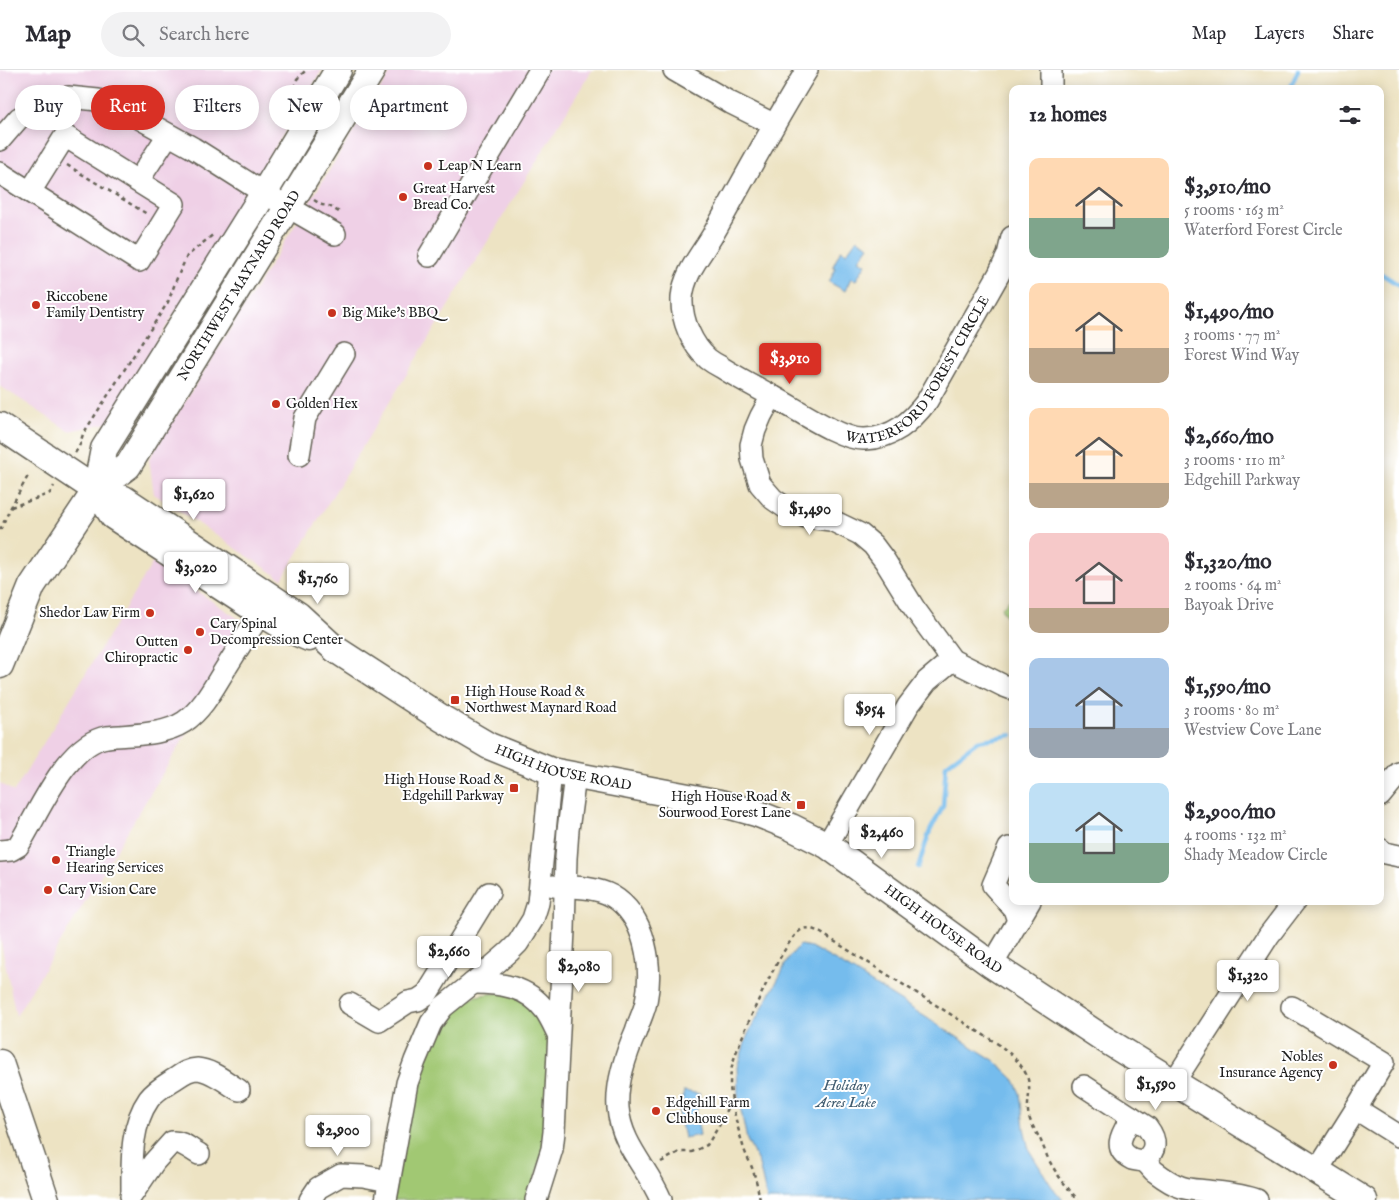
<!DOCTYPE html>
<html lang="en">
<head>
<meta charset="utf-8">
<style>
  :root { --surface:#fff; --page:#f2f2f3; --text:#2b2b33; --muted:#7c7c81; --line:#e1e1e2; --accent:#d93025 }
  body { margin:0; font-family:"IM FELL English",serif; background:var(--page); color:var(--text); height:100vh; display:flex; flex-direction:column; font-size:19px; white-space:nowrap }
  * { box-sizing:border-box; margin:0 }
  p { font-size:16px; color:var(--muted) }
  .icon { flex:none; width:28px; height:28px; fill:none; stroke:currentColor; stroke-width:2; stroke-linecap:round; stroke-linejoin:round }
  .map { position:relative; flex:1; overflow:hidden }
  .panel { position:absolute; left:1009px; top:15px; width:375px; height:820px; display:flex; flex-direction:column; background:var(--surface); border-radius:10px; box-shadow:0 2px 12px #0003 }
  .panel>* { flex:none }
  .guide { position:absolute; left:15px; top:15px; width:475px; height:45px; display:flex; gap:10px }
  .price { position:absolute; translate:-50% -42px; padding:0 11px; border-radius:5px; background:#fff; color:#222; font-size:16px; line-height:32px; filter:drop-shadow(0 1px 2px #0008) }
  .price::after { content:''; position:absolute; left:50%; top:30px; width:15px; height:11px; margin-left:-8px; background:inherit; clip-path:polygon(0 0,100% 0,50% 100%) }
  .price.selected { background:var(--accent); color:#fff }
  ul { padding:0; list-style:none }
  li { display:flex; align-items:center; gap:15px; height:125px; padding:0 20px }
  li span { display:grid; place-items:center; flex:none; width:140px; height:100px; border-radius:10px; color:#555 }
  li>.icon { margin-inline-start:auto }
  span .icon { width:60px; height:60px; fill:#fffc; stroke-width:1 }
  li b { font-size:21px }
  h2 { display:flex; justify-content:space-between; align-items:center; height:60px; padding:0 20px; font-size:21px }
  .chip { padding:0 18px; border-radius:22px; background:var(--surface); box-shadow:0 2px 12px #0003; font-size:18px; line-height:45px }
  .chip.selected { background:var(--accent); color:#fff }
  header { display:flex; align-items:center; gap:30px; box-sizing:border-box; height:70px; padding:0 25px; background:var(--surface); border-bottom:1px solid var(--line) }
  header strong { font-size:24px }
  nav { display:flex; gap:28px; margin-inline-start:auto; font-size:18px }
  .search { width:350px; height:45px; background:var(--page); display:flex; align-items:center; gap:12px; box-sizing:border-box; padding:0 18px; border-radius:28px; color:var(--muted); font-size:19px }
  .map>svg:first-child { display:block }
  .built { fill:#efd0e6 }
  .green { fill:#a1c873; stroke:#5e7248 }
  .water { fill:#75bced; stroke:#486c84 }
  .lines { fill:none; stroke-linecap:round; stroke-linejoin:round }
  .stream { stroke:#75bced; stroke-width:4.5 }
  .minor-casing { stroke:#656256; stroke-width:24 }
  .major-casing { stroke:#656256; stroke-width:29 }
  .path { stroke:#656256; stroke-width:2.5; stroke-dasharray:4 4; stroke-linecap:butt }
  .minor { stroke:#fff; stroke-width:21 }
  .major { stroke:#fff; stroke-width:26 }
  .poi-dot { fill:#c8321e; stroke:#fff; stroke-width:2 }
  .labels { text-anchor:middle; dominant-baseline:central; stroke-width:4; stroke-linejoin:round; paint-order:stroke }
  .poi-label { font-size:14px; fill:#1c1c1c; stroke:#fff; text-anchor:start }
  .street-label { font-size:14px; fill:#1c1c1c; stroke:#fff }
  .water-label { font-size:15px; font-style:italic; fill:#405c70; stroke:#fff }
</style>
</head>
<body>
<header>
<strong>Map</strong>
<div class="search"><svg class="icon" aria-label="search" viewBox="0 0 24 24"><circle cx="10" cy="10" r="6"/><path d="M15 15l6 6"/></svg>Search here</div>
<nav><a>Map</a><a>Layers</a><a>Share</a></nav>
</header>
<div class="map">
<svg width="1399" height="1130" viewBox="0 0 1399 1130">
  <rect width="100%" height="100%" fill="#fff"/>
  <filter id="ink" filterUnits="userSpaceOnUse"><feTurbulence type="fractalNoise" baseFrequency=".02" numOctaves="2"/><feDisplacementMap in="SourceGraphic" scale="10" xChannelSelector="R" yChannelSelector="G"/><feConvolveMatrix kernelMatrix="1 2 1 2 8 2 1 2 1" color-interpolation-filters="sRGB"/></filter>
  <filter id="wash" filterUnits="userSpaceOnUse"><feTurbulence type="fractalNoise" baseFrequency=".0096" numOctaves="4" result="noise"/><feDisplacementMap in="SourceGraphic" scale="20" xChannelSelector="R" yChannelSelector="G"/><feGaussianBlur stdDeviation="1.12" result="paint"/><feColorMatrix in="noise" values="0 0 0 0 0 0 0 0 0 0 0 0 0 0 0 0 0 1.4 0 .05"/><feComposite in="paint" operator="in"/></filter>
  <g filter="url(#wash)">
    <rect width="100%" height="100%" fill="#ede3c3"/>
    <g class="built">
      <path d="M0,0h322l-214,353 -39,8 -69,-45z"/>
      <path d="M392,0h200l-310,509 -128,-85 -5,-35z"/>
      <path d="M153,492l98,65 -235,389 -16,-78v-155l14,9z"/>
    </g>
    <g class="green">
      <path d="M1012,526v27l-11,-14z"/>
      <path d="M501,923l16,3 23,19 11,27 -4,93 -17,65h-137c10,-56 19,-156 66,-193 4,-3 8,-7 12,-9 10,-4 20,-4 30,-5z"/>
    </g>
    <g class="water">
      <path d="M857,169l12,7 -10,14 7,4 -10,16 -5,-2 -6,13 -16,-9 7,-14 -3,-2 8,-16 6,3z"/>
      <path d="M800,875l11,2 37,21 147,93 18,17 7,15 4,35 5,22 23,37 11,13h-296l-8,-36 -12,-24 -9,-44 -1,-29 11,-33 34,-62c4,-11 10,-19 18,-27z"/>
      <path d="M684,1021l16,3 -4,19 4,22 -16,3 -5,-24z"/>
    </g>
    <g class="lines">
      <g class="stream">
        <path d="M1290,19l8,-19"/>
        <path d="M1380,203l19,12"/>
        <path d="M918,797l12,-36 13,-25 3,-41 32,-24 34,-6"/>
      </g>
    </g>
  </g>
  <g filter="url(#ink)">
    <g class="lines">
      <g class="minor-casing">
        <g id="minor">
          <path d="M674,0l57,33 42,21"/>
          <path id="s1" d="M807,0c-33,53 -62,107 -92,161 -12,22 -31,41 -33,67 -1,22 10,47 26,61 4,3 9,6 13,8 17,11 35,20 53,30 21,11 68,44 91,42 28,-1 46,-17 62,-38l72,-127 9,-19 4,-18"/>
          <path d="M1051,19v-19"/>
          <path d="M65,66l109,68 -35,57 -109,-69z"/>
          <path d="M0,70l19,-22 30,-16 19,-5 30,3 23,8 72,40 71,45 71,41"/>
          <path d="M0,103l30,19"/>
          <path d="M138,111l30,-46"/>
          <path d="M429,186l111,-186"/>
          <path d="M772,326l-11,20 -6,14 -4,15 1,14 8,25 13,15 13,9 20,9 25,3 29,14 13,11 12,16 29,47 38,52 52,26 8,3"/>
          <path d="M299,385l6,-37 39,-64"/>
          <path d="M1380,726l19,-23"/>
          <path d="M827,775l81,-139 19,-25 25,-21"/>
          <path d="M1380,779l5,4 14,3"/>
          <path d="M1012,780l-3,-2 -16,37 21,24 4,12"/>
          <path d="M0,781l11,-1 7,-4c20,-31 48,-103 89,-109 25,-3 55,-1 77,-15 18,-12 29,-33 40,-51 12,-19 24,-39 37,-58"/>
          <path d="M553,816c19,1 43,1 59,10 34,20 41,71 34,106 -2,10 -7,19 -10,29 -10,23 -20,51 -18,77 3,37 30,60 43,92"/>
          <path d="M992,895l38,-64"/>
          <path d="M473,913c27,0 54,3 72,27 5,7 9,16 13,24"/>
          <path d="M350,934l29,17 29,-19 10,-2 9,-6 62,-101"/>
          <path d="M1292,937l92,55 -28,47"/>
          <path d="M1174,1012l95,-147 26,-34"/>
          <path d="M1084,1016l63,41c10,13 10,23 -3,34"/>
          <path d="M1132,1047c-8,14 -22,31 0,42 3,1 7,1 11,2 4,1 8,7 11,10 8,6 17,13 27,16 8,3 18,3 26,4 17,2 34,3 50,9"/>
          <path d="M1317,1101l39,-62 43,27"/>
          <path d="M132,1123c0,-31 -2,-67 17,-94 6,-8 16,-14 24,-19 8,-5 15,-11 24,-11 15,1 30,14 42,21"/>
          <path d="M131,1126l23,-34 18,-20c10,-1 18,7 27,12"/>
          <path d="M310,1130l8,-12 23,-13 22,1 26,5"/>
          <path d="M386,1130l21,-117 8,-22 16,-38 12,-16 30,-24 36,-31 9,-9 15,-24 5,-16 13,-132"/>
          <path d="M536,1130l16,-51 2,-17 10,-202 2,-72 2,-28 7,-54"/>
        </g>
      </g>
      <g class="major-casing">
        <g id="major">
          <path id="s2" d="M0,356l96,64 28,9 174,116 37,34 108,70 46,27 62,25 169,32 36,10 35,14 36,18 165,120 112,74 260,161"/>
          <path id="s3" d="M96,420l32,-24 244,-396"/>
          <path d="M96,420l17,26 148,97 27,16 21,9"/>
          <path d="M0,595l32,-79 64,-96 8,-41 160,-256 74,-123"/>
          <path d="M0,993l46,137"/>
        </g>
      </g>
      <g class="path">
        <path d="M284,48l13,-39 9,-9"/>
        <path d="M67,95l80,49"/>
        <path d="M314,130l8,5 7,1 10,6"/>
        <path d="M75,383l4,-6 4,-13 85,-132 9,-24 10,-22 28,-23"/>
        <path d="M11,437l27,-9 12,-5 4,-7"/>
        <path d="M0,460l11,-23 17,-31"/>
        <path d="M661,1092l18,-10h13l15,-7 12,-19 13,-29"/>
        <path d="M760,1130c-2,-9 -3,-18 -6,-26 -2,-9 -7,-16 -10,-25 -6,-20 -12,-42 -14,-63 0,-9 1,-18 4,-27 6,-20 51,-125 69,-130 6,-2 12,1 18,4l177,111c13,10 30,24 31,42 1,11 -3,20 0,31 3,9 8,16 12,24 2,5 4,10 6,15 8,17 19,30 31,44"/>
      </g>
      <use href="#minor" class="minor"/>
      <use href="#major" class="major"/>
    </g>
  </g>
  <g class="poi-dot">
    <circle cx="428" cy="96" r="5"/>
    <circle cx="403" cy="127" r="5"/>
    <circle cx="36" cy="235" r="5"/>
    <circle cx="332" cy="243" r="5"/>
    <circle cx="276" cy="334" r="5"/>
    <circle cx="150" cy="543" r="5"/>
    <circle cx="200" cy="562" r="5"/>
    <circle cx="188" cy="580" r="5"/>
    <rect x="450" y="625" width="10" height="10" rx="2.5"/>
    <rect x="509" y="713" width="10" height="10" rx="2.5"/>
    <rect x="796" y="730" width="10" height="10" rx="2.5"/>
    <circle cx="56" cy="790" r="5"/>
    <circle cx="48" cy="820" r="5"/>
    <circle cx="1333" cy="995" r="5"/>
    <circle cx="656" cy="1041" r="5"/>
  </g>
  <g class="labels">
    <g class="poi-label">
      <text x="438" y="96">Leap N Learn</text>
      <text x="413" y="119">Great Harvest<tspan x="413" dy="16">Bread Co.</tspan></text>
      <text x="46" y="227">Riccobene<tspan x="46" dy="16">Family Dentistry</tspan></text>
      <text x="342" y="243">Big Mike's BBQ</text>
      <text x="286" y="334">Golden Hex</text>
      <text x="140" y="543" text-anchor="end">Shedor Law Firm</text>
      <text x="210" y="554">Cary Spinal<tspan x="210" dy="16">Decompression Center</tspan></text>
      <text x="178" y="572" text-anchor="end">Outten<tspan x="178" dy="16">Chiropractic</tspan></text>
      <text x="465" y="622">High House Road &amp;<tspan x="465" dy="16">Northwest Maynard Road</tspan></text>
      <text x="504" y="710" text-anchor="end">High House Road &amp;<tspan x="504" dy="16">Edgehill Parkway</tspan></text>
      <text x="791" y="727" text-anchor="end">High House Road &amp;<tspan x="791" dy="16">Sourwood Forest Lane</tspan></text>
      <text x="66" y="782">Triangle<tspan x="66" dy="16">Hearing Services</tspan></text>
      <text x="58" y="820">Cary Vision Care</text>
      <text x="1323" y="987" text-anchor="end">Nobles<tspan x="1323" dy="16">Insurance Agency</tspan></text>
      <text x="666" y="1033">Edgehill Farm<tspan x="666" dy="16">Clubhouse</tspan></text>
    </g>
    <g class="street-label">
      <text stroke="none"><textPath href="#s3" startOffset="252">NORTHWEST MAYNARD ROAD</textPath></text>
      <text stroke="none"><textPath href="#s1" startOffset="594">WATERFORD FOREST CIRCLE</textPath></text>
      <text stroke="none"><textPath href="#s2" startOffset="664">HIGH HOUSE ROAD</textPath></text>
      <text stroke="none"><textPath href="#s2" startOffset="1084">HIGH HOUSE ROAD</textPath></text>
    </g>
    <g class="water-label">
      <text x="846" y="1015">Holiday<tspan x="846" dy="17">Acres Lake</tspan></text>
    </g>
  </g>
</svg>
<b class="price selected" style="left:790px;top:315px">$3,910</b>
<b class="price" style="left:194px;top:451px">$1,620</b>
<b class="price" style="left:810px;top:466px">$1,490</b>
<b class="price" style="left:196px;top:524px">$3,020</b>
<b class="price" style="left:318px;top:535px">$1,760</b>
<b class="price" style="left:870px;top:666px">$954</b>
<b class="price" style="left:882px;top:789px">$2,460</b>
<b class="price" style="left:449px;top:908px">$2,660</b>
<b class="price" style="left:579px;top:923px">$2,080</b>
<b class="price" style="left:1248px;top:932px">$1,320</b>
<b class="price" style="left:1156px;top:1041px">$1,590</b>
<b class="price" style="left:338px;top:1087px">$2,900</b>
<div class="guide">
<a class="chip">Buy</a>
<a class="chip selected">Rent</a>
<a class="chip">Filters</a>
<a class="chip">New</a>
<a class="chip">Apartment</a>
</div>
<section class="panel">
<h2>12 homes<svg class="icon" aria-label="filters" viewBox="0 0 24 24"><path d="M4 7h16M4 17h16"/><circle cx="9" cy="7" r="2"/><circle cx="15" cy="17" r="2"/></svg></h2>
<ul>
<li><span style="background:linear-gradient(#ffd9b3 60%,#7fa58c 0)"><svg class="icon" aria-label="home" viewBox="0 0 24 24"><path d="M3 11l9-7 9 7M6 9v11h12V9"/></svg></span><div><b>$3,910/mo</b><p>5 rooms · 163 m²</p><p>Waterford Forest Circle</p></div></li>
<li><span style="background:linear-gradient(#ffd9b3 65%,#b9a48a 0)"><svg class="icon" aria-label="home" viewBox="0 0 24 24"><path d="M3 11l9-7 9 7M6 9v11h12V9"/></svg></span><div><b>$1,490/mo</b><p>3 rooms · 77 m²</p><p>Forest Wind Way</p></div></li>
<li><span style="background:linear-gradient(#ffd9b3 75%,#b9a48a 0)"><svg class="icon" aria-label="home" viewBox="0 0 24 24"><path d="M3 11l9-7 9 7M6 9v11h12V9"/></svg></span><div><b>$2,660/mo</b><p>3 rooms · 110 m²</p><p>Edgehill Parkway</p></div></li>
<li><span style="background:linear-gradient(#f6c9c9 75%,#b9a48a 0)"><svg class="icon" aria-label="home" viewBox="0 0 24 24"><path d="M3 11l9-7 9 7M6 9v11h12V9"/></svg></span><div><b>$1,320/mo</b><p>2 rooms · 64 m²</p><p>Bayoak Drive</p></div></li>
<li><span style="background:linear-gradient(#a9c7e8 70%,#9aa5b1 0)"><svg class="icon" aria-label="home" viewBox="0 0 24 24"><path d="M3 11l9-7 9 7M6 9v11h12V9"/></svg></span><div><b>$1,590/mo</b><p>3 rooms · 80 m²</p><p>Westview Cove Lane</p></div></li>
<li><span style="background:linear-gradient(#bfe0f5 60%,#7fa58c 0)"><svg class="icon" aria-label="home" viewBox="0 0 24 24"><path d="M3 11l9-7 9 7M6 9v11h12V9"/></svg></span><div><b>$2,900/mo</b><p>4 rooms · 132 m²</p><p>Shady Meadow Circle</p></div></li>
</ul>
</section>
</div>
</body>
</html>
